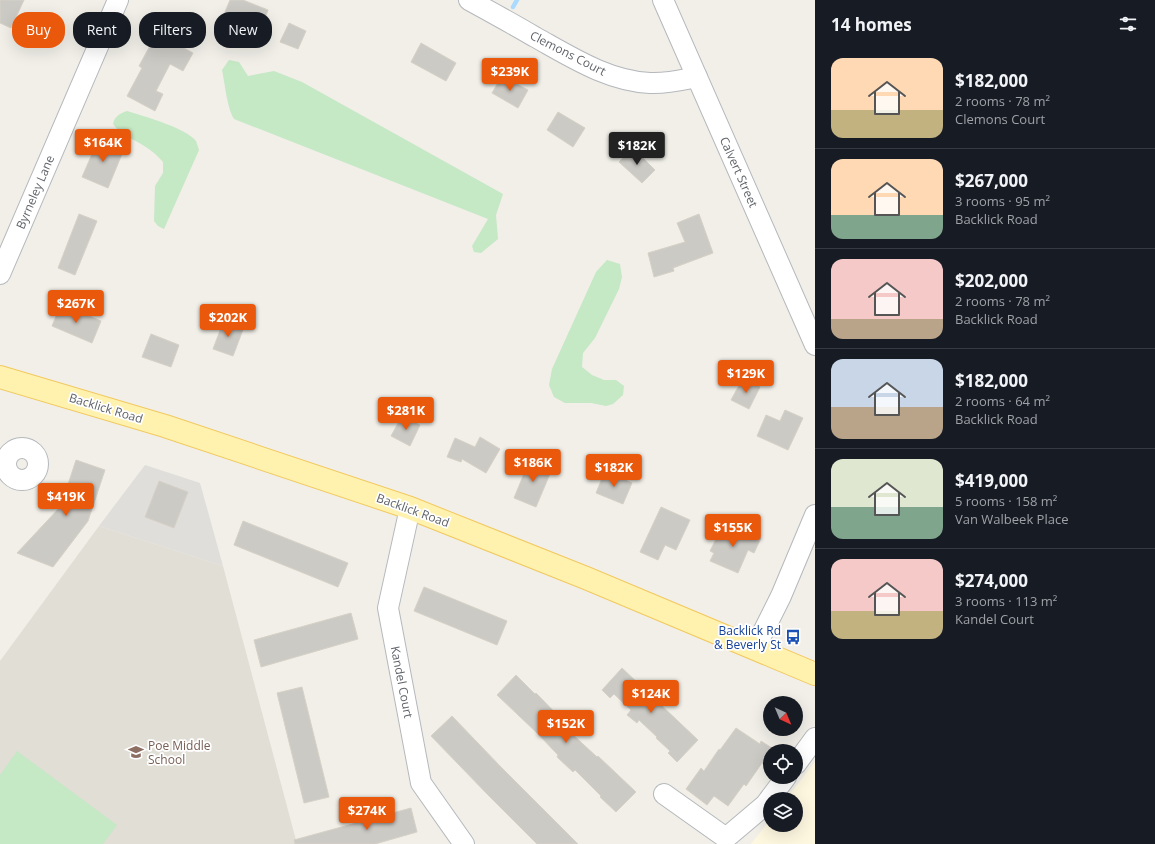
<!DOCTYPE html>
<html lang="en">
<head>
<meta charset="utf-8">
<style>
  :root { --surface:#171b24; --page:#242831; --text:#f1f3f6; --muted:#9ea1a6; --line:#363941; --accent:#ea580c }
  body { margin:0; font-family:"Open Sans",sans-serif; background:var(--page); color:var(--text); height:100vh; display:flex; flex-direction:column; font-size:15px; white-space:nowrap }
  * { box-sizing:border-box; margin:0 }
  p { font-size:13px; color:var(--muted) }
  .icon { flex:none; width:22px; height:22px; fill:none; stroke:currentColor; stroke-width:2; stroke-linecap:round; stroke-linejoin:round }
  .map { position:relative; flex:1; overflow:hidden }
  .sheet { display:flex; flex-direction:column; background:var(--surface); width:340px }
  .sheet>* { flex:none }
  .banner { position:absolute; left:12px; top:12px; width:380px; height:36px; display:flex; gap:8px }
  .needle { width:26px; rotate:136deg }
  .fabs { position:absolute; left:763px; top:696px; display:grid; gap:8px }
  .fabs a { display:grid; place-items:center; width:40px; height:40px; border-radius:50%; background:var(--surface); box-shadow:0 4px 16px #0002; font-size:20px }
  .price { position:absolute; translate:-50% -34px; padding:0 9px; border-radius:4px; background:var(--accent); color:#fff; font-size:13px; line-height:26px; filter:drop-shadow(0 1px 2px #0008) }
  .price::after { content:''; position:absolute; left:50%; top:24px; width:12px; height:9px; margin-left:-6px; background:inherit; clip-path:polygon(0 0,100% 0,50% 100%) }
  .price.active { background:#222; color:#fff }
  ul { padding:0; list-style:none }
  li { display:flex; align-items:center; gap:12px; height:100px; padding:0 16px }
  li+li { border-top:1px solid var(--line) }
  li span { display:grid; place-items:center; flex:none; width:112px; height:80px; border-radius:12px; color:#555 }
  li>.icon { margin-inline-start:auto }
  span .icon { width:48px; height:48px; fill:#fffc; stroke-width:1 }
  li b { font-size:17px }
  h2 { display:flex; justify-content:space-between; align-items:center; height:48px; padding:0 16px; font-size:17px }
  .chip { padding:0 14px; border-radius:16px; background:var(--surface); box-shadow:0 4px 16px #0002; font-size:14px; line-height:36px }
  .chip.active { background:var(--accent); color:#fff }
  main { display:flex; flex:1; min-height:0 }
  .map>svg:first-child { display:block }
  .commercial { fill:#fef7e0 }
  .industrial { fill:#e0deda }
  .education { fill:#e1ded6 }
  .green { fill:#c5e8c5 }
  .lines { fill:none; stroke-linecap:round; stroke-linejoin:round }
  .stream { stroke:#aadaff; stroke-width:4.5 }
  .building { fill:#cccac5; stroke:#d6d1c6 }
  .minor-casing { stroke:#b5b8bc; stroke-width:22 }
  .major-casing { stroke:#f2c960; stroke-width:24 }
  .minor { stroke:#fff; stroke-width:20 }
  .major { stroke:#fff2af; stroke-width:22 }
  .labels { text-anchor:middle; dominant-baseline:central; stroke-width:3.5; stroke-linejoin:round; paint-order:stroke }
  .street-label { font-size:12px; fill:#5f6368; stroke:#fff }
  .transit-label { font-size:12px; fill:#164399; stroke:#fff; text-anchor:end }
  .education-label { font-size:12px; fill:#785e54; stroke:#fff; text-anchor:start }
</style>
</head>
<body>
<main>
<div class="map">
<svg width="815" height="844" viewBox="0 0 815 844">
  <rect width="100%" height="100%" fill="#f1efe8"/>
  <path class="commercial" d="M815,762v82h-64l19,-24v5h26v-26h-10z"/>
  <path class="industrial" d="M145,465l55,18 23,83 -124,-40z"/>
  <path class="education" d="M99,526l124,40 74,278h-297v-183z"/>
  <g class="green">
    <path d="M229,60l10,2 9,14 26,-5 28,11 201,112 -7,21 2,24 -17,14 -7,-1 -2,-6 16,-27 -254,-100c-7,-11 -9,-35 -12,-49z"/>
    <path d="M127,111c16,5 59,17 69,30 1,3 2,6 3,9l-35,79 -6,-3 -4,-5 1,-35 8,-13v-11c-6,-7 -13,-13 -22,-18 -13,-8 -18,-7 -28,-20 2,-8 6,-10 14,-13z"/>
    <path d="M607,260l13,4 2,13 -3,12 -24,49 -12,15 -1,14 10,8 12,5h12l8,6 -1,9 -10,9 -7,2 -15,-3h-26l-11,-6 -5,-12 3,-16 44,-97z"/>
    <path d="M17,751l100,74 -14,19h-103v-69z"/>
  </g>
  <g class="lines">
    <path class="stream" d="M513,7l4,-7"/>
  </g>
  <g class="building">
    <path d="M0,0h24l-13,28 -11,-5z"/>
    <path d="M230,0h13l25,10 -9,24 -37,-15z"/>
    <path d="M289,23l17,8 -8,18 -18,-7z"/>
    <path d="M157,33l36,20 -10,18 -13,-7 -14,27 7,3 -8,17 -28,-15 15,-28 -3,-2z"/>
    <path d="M421,43l35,20 -10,18 -35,-19z"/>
    <path d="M502,76l26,14 -10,18 -26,-15z"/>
    <path d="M558,112l27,16 -12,19 -26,-17z"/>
    <path d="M99,138l25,11 -16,39 -26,-11z"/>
    <path d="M633,148l22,22 -13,13 -23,-21z"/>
    <path d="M79,214l18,7 -22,54 -17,-7z"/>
    <path d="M699,214l14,39 -40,15 1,3 -20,6 -6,-24 37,-11 -8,-19z"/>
    <path d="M61,304l40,17 -9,22 -40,-17z"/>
    <path d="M224,320l20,7 -11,29 -20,-7z"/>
    <path d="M151,334l28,11 -8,22 -29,-10z"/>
    <path d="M743,378l17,9 -11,22 -18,-9z"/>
    <path d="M785,410l18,8 -15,32 -31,-14 9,-21 14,6z"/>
    <path d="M402,416l18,9 -10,21 -19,-10z"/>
    <path d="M480,437l20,12 -14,24 -24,-14 -1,3 -14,-5 8,-19 20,9z"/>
    <path d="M530,459l22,10 -16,38 -22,-9z"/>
    <path d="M76,460l29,10 -17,51 -35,46 -36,-14 44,-47z"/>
    <path d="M605,471l27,12 -9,21 -27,-11z"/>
    <path d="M159,481l29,11 -14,36 -29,-11z"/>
    <path d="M661,507l29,13 -14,30 -11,-5 -7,15 -18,-8z"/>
    <path d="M243,521l105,42 -10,24 -104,-42z"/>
    <path d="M727,523l34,15 -7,15 -6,-3 -10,23 -28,-12 4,-8 -4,-2 6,-12 3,1z"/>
    <path d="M424,587l83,34 -10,24 -83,-34z"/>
    <path d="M351,613l7,26 -97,28 -7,-27z"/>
    <path d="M622,668l76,72 -21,22 -9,-9 2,-2 -14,-13 1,-1 -18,-17 -2,3 -10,-8 4,-5 -17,-16 -4,4 -8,-8z"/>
    <path d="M516,675l19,19 1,-1 36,37 -2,2 27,25 1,-1 38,36 -20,20 -16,-15 1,-1 -26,-26 -2,2 -16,-15 1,-2 -21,-22 -40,-38z"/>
    <path d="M302,687l27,110 -25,6 -27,-110z"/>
    <path d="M452,716l49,51 77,77h-41l-48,-48 -58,-60z"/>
    <path d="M736,728l24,16 1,-3 14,9 -5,1v7l-5,7 -3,-2 -16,23 -2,-2 -16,22 -14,-10 -7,9 -21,-16 15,-21 3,3 15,-22 1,1z"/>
    <path d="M411,808l6,24 -42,12h-80l-1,-4z"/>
  </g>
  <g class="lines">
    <g class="minor-casing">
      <g id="minor">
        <path d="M469,0c22,12 44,24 66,37 36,20 73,44 115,46 16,1 32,-3 47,-6"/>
        <path d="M663,0l152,345"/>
        <path d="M0,274l118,-274"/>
        <circle cx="22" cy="464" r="16"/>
        <path d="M410,508l-22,100 33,175 43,61"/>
        <path d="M755,648l26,-52 34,-81"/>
        <path d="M796,764l19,-26"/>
        <path d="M664,794l62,44 39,-33 21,-28"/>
      </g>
    </g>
    <g class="major-casing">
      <path id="major" d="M0,377l165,49 245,82 176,70 229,96"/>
    </g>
    <use href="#minor" class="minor"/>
    <use href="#major" class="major"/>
  </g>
  <defs>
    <g id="bus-bare" transform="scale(1.2)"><path d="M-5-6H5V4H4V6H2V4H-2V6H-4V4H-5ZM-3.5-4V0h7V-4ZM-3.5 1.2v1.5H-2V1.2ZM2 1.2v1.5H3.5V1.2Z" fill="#1a4fb4" stroke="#fff" stroke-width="2.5" paint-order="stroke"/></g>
    <g id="school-bare" transform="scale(1.2)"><path d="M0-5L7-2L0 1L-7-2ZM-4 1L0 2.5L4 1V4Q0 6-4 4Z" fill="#8d6e63" stroke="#fff" stroke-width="2.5" paint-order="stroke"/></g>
  </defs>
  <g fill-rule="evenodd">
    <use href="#bus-bare" x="793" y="637"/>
    <use href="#school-bare" x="136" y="752"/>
  </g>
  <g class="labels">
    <g class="street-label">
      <text transform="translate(568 53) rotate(27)">Clemons Court</text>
      <text transform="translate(739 172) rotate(66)">Calvert Street</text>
      <text transform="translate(35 192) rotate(-67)">Byrneley Lane</text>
      <text transform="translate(106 408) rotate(17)">Backlick Road</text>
      <text transform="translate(413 510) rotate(20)">Backlick Road</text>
      <text transform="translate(402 682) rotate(79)">Kandel Court</text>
    </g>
    <g class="transit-label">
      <text x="781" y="630">Backlick Rd<tspan x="781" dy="14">&amp; Beverly St</tspan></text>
    </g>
    <g class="education-label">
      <text x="148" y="745">Poe Middle<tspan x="148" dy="14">School</tspan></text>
    </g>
  </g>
</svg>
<div class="fabs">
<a><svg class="needle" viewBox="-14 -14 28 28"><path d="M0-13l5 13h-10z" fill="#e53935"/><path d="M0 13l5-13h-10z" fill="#9ea1a6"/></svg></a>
<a><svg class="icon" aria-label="locate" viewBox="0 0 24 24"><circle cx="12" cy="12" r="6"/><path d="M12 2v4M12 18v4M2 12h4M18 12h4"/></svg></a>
<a><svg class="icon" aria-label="layers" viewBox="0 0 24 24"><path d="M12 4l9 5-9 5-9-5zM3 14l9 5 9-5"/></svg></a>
</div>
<b class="price" style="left:510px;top:92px">$239K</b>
<b class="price" style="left:103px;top:163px">$164K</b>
<b class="price active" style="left:637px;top:166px">$182K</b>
<b class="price" style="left:76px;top:324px">$267K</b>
<b class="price" style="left:228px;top:338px">$202K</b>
<b class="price" style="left:746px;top:394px">$129K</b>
<b class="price" style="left:406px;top:431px">$281K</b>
<b class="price" style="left:533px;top:483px">$186K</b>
<b class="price" style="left:614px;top:488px">$182K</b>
<b class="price" style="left:66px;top:517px">$419K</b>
<b class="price" style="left:733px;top:548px">$155K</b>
<b class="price" style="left:651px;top:714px">$124K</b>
<b class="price" style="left:566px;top:744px">$152K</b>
<b class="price" style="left:367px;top:831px">$274K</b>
<div class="banner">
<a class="chip active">Buy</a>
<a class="chip">Rent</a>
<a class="chip">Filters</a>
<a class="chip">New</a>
</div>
</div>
<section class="sheet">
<h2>14 homes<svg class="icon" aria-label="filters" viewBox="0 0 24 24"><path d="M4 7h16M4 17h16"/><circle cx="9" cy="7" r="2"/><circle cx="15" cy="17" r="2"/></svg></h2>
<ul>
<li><span style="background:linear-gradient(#ffd9b3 65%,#c2b280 0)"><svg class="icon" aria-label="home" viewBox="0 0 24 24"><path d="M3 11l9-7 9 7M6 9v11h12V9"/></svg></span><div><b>$182,000</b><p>2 rooms · 78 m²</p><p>Clemons Court</p></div></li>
<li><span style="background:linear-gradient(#ffd9b3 70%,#7fa58c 0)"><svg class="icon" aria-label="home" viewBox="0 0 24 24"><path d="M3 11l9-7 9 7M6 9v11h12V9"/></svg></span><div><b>$267,000</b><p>3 rooms · 95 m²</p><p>Backlick Road</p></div></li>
<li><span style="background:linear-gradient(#f6c9c9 75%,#b9a48a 0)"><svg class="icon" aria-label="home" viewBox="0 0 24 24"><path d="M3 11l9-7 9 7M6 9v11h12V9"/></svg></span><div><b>$202,000</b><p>2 rooms · 78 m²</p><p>Backlick Road</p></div></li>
<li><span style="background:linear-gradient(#c9d6e8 60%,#b9a48a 0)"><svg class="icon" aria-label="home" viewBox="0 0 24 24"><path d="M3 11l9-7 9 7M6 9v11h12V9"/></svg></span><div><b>$182,000</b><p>2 rooms · 64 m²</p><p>Backlick Road</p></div></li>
<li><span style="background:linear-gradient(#dfe7d0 60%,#7fa58c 0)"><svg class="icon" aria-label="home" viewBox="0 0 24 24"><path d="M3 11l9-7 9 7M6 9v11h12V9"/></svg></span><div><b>$419,000</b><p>5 rooms · 158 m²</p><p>Van Walbeek Place</p></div></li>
<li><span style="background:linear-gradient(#f6c9c9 65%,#c2b280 0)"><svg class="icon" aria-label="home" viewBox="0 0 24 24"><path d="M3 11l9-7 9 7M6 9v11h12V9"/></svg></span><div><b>$274,000</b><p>3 rooms · 113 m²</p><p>Kandel Court</p></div></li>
</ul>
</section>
</main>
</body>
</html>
